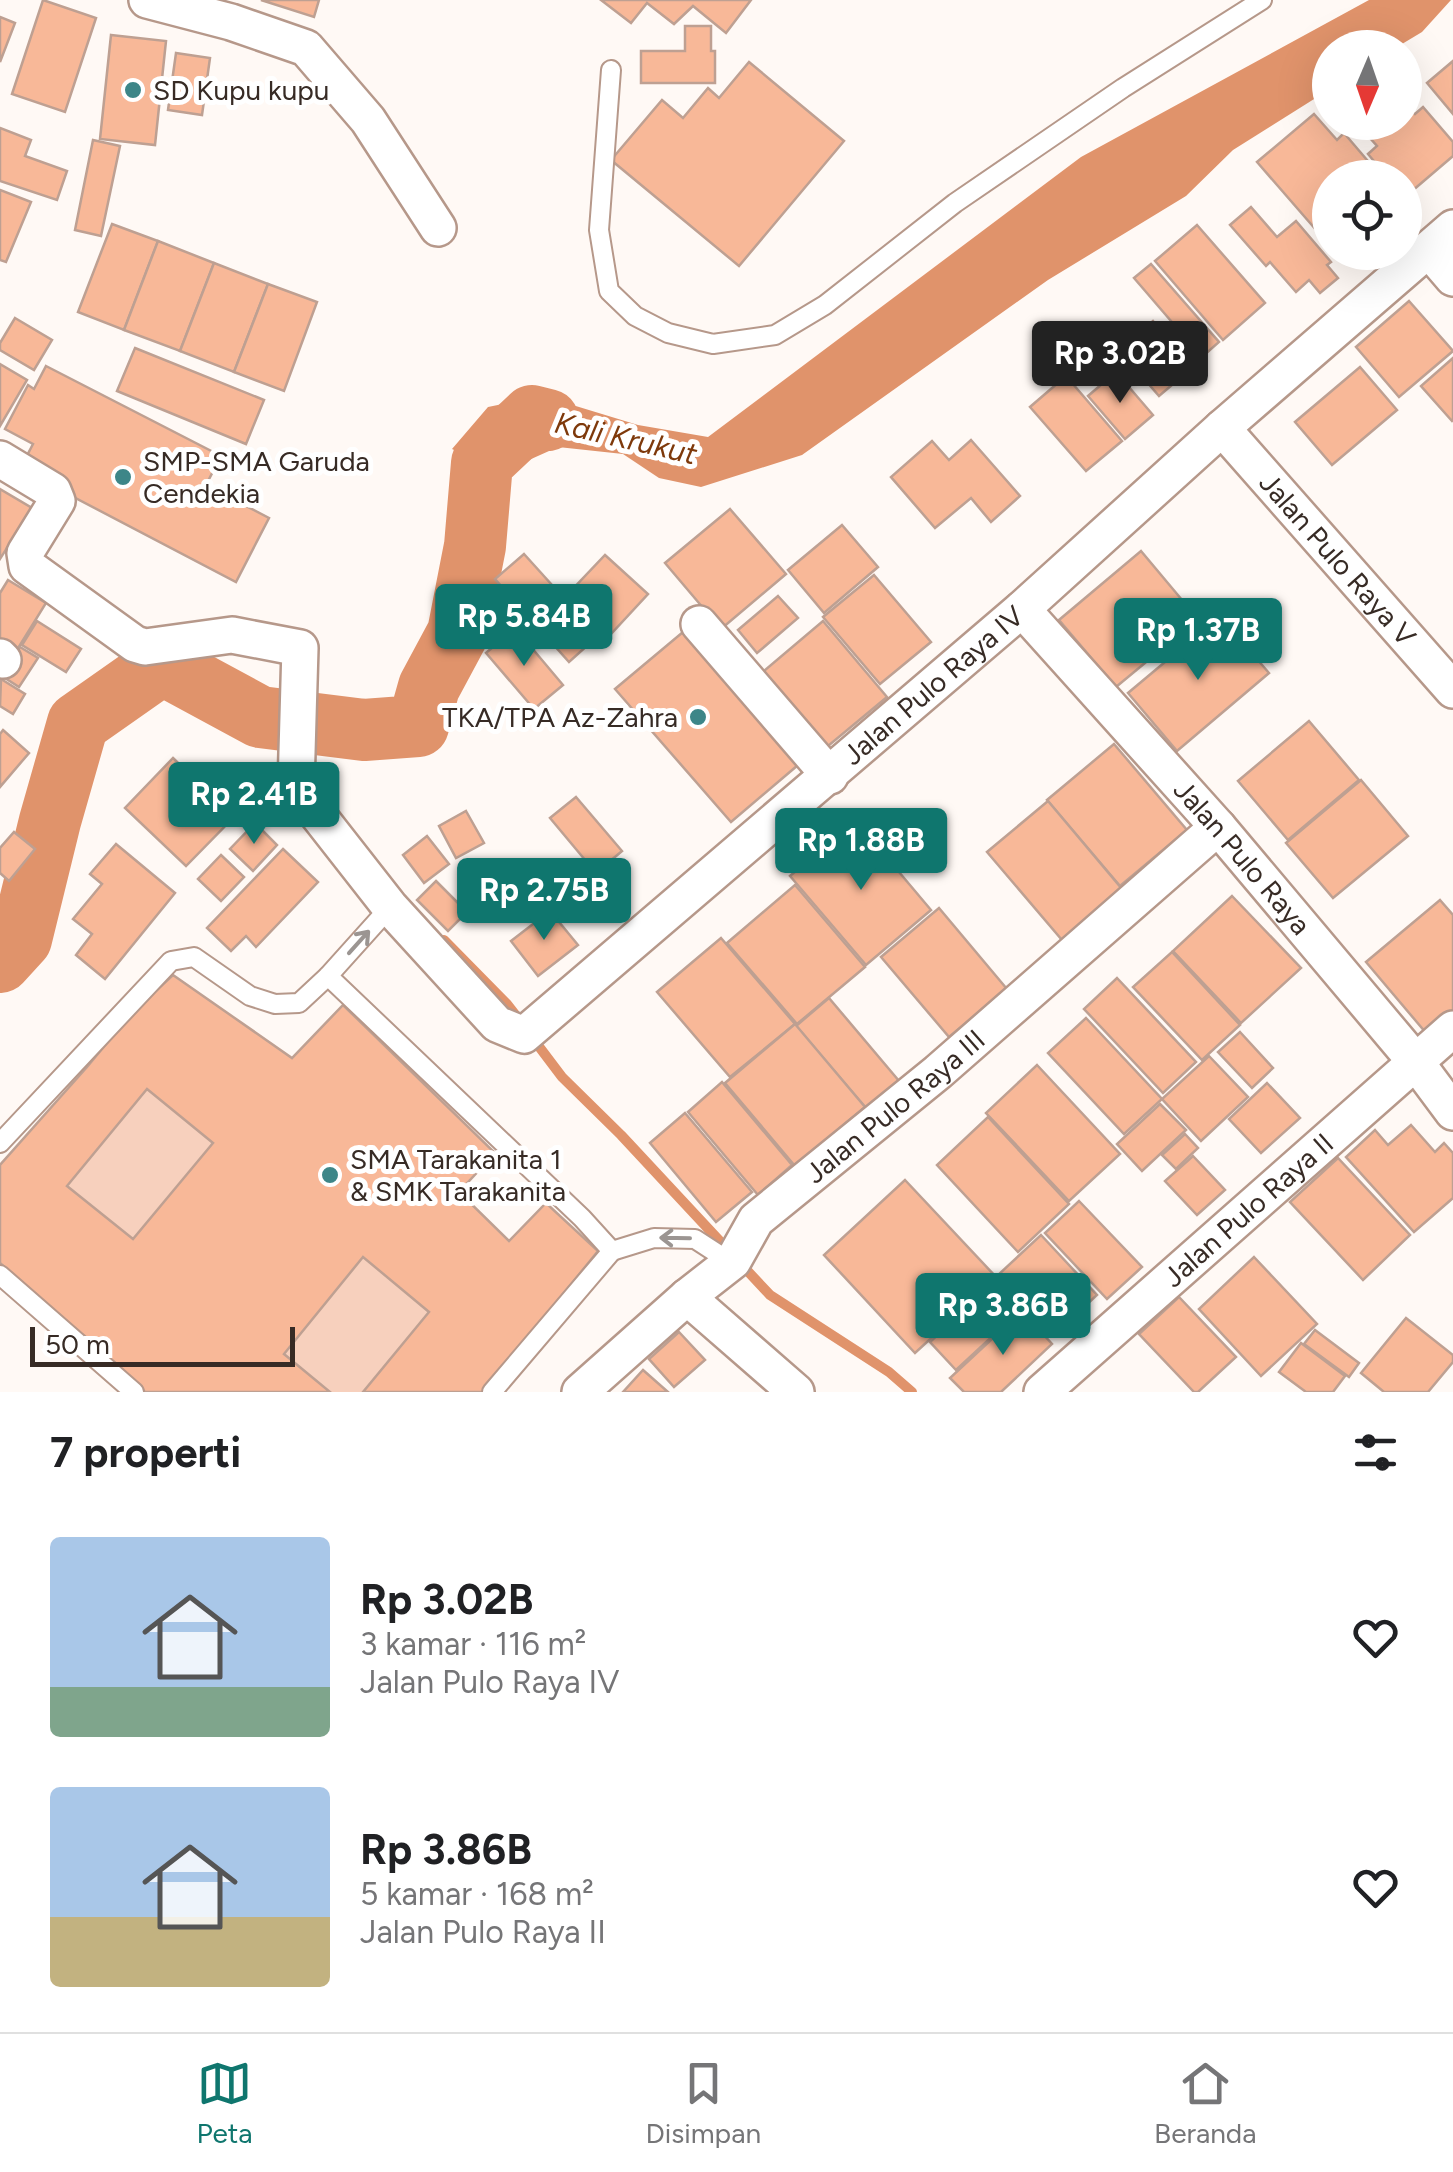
<!DOCTYPE html>
<html lang="id">
<head>
<meta charset="utf-8">
<style>
  :root { --surface:#fff; --page:#f6f6f6; --text:#202124; --muted:#757577; --line:#e0e0e0; --accent:#0f766e }
  body { margin:0; font-family:Figtree,sans-serif; background:var(--page); color:var(--text); height:100vh; display:flex; flex-direction:column; font-size:38px; white-space:nowrap }
  * { box-sizing:border-box; margin:0 }
  p { font-size:32px; color:var(--muted) }
  .icon { flex:none; width:55px; height:55px; fill:none; stroke:currentColor; stroke-width:2; stroke-linecap:round; stroke-linejoin:round }
  .map { position:relative; height:1392px; overflow:hidden }
  .drawer { display:flex; flex-direction:column; background:var(--surface); flex:1 }
  .drawer>* { flex:none }
  .needle { width:65px; rotate:182deg }
  .controls { position:absolute; left:1312px; top:30px; display:grid; gap:20px }
  .controls a { display:grid; place-items:center; width:110px; height:110px; border-radius:50%; background:var(--surface); box-shadow:0 10px 40px #0002; font-size:50px }
  .scale { position:absolute; left:30px; bottom:25px; width:265px; box-sizing:border-box; padding-left:10px; border:5px solid #372b25; border-top:0; font-size:28px; line-height:35px; white-space:nowrap; color:#372b25; -webkit-text-stroke:8px #fff; paint-order:stroke }
  .price { position:absolute; translate:-50% -85px; padding:0 22px; border-radius:10px; background:var(--accent); color:#fff; font-size:32px; line-height:65px; filter:drop-shadow(0 2px 5px #0008) }
  .price::after { content:''; position:absolute; left:50%; top:60px; width:30px; height:22px; margin-left:-15px; background:inherit; clip-path:polygon(0 0,100% 0,50% 100%) }
  .price.active { background:#222; color:#fff }
  ul { padding:0; list-style:none }
  li { display:flex; align-items:center; gap:30px; height:250px; padding:0 50px }
  li span { display:grid; place-items:center; flex:none; width:280px; height:200px; border-radius:10px; color:#555 }
  li>.icon { margin-inline-start:auto }
  span .icon { width:120px; height:120px; fill:#fffc; stroke-width:1 }
  li b { font-size:42px }
  h2 { display:flex; justify-content:space-between; align-items:center; height:120px; padding:0 50px; font-size:42px }
  .menu { display:flex; justify-content:space-around; align-items:center; height:140px; border-top:2px solid var(--line); background:var(--surface); font-size:28px; color:var(--muted) }
  .menu a { display:grid; justify-items:center; gap:5px }
  .menu .active { color:var(--accent) }
  .map>svg:first-child { display:block }
  .green { fill:#f7d0bd }
  .water { fill:#e0936b }
  .lines { fill:none; stroke-linecap:round; stroke-linejoin:round }
  .stream { stroke:#e0936b; stroke-width:10 }
  .river { stroke:#e0936b; stroke-width:62 }
  .building { fill:#f8b898; stroke:#bea092; stroke-width:2.5; fill-rule:evenodd }
  .service-casing { stroke:#b6988a; stroke-width:22 }
  .minor-casing { stroke:#b6988a; stroke-width:40 }
  .service { stroke:#fff; stroke-width:18 }
  .minor { stroke:#fff; stroke-width:35 }
  .oneway { stroke:#9b9592 }
  .poi-dot { fill:#3d8688; stroke:#fff; stroke-width:4 }
  .labels { text-anchor:middle; dominant-baseline:central; stroke-width:10; stroke-linejoin:round; paint-order:stroke }
  .poi-label { font-size:28px; fill:#372b25; stroke:#fff; text-anchor:start }
  .street-label { font-size:28px; fill:#372b25; stroke:#fff }
  .water-label { font-size:30px; font-style:italic; fill:#7e390b; stroke:#fff }
</style>
</head>
<body>
<div class="map">
<svg width="1453" height="1392" viewBox="0 0 1453 1392">
  <rect width="100%" height="100%" fill="#fff9f5"/>
  <g class="green">
    <path d="M147,1089l66,54 -80,96 -65,-53z"/>
    <path d="M363,1257l66,55 -66,80h-33l-46,-38z"/>
  </g>
  <path class="water" d="M1369,0h82l-29,32 -25,15 -67,1v41l-97,61 -47,46 -138,84 -246,175 -101,32 -42,-9 -36,-24 -65,-7 -38,17 -38,-1 -30,-14 36,-42 55,-11 95,29 70,12 373,-280z"/>
  <g class="lines">
    <g class="stream">
      <path d="M444,940l63,64 14,18"/>
      <path d="M531,1036l31,41 59,58 108,116"/>
      <path d="M741,1264l29,31 119,77 23,20"/>
    </g>
    <path class="river" d="M0,962l21,-23 29,-118 28,-98 84,-59 98,53 104,13 54,-4 11,-39 29,-54 17,-87 7,-83 50,-47 16,4"/>
  </g>
  <g class="building">
    <path d="M43,0l53,18 -31,94 -53,-18z"/>
    <path d="M261,0h58l-5,17z"/>
    <path d="M601,0h150l-25,33 -33,-27 -19,18 -27,-21 -16,20z"/>
    <path d="M0,17l15,6 -15,39z"/>
    <path d="M685,26h26v25h4v32h-74v-32h44z"/>
    <path d="M111,35l55,6 -11,104 -55,-6z"/>
    <path d="M176,53l34,5 -8,57 -34,-5z"/>
    <path d="M1453,61v53l-26,-31z"/>
    <path d="M749,62l95,79 -105,125 -128,-106 51,-60 21,18 25,-30 11,10z"/>
    <path d="M1405,103l10,11 8,-7 30,35v14l-48,41v-19h-17l-20,-24 9,-8 -16,-18 -8,6 -10,-12h62z"/>
    <path d="M1314,114l23,26 7,-7 29,34 -8,6 4,5h-39v68l-73,-84z"/>
    <path d="M0,128l31,12 -6,16 42,15 -10,29 -57,-19z"/>
    <path d="M93,140l27,6 -19,90 -26,-6z"/>
    <path d="M0,190l31,12 -25,60 -6,-2z"/>
    <path d="M1251,207l26,30 19,-16 35,41 -4,3 11,13 -18,15 -11,-13 -13,12 -26,-30 -4,4 -36,-41z"/>
    <path d="M112,224l46,17 -34,89 -46,-18z"/>
    <path d="M1197,225l68,78 -42,37 -68,-79z"/>
    <path d="M158,241l56,22 -34,88 -56,-21z"/>
    <path d="M214,263l54,21 -34,88 -54,-21z"/>
    <path d="M1151,264l68,78 -17,15 -68,-79z"/>
    <path d="M268,284l49,18 -33,89 -50,-19z"/>
    <path d="M1409,301l44,50 -54,46 -43,-50z"/>
    <path d="M15,318l37,22 -18,30 -34,-20v-7z"/>
    <path d="M1153,321l40,46 -34,29 -40,-46z"/>
    <path d="M135,348l129,52 -18,44 -129,-53z"/>
    <path d="M1453,358v62l-1,1 -31,-35z"/>
    <path d="M0,364l27,16 -27,46z"/>
    <path d="M46,366l175,90 -15,29 63,33 -33,64 -216,-113 13,-25 -28,-15 23,-44 6,4z"/>
    <path d="M1360,367l37,43 -65,55 -37,-43z"/>
    <path d="M1116,372l37,43 -28,24 -37,-43z"/>
    <path d="M1066,376l56,65 -36,30 -56,-64z"/>
    <path d="M971,440l49,56 -29,26 -20,-24 -36,30 -44,-51 41,-36 17,19z"/>
    <path d="M0,489l32,19 -32,51z"/>
    <path d="M730,509l56,65 -65,55 -56,-66z"/>
    <path d="M842,525l36,42 -54,46 -36,-43z"/>
    <path d="M1141,551l57,68 -82,68 -57,-67z"/>
    <path d="M524,554l74,82 -29,26 -74,-83z"/>
    <path d="M605,555l43,39 -37,40 -43,-40z"/>
    <path d="M874,575l57,67 -51,42 -57,-67z"/>
    <path d="M8,580l38,23 -34,55 -12,-7v-58z"/>
    <path d="M778,596l20,22 -41,35 -19,-23z"/>
    <path d="M1220,616l49,57 -92,78 -49,-58z"/>
    <path d="M37,621l44,28 -15,23 -44,-27z"/>
    <path d="M823,621l64,76 -65,54 -64,-75z"/>
    <path d="M515,628l48,57 -29,24 -48,-56z"/>
    <path d="M683,632l115,133 -67,57 -116,-133z"/>
    <path d="M20,647l18,11 -19,29 -17,-11z"/>
    <path d="M1,679l24,15 -12,20 -13,-8z"/>
    <path d="M1309,721l50,59 -71,60 -50,-59z"/>
    <path d="M3,730l26,23 -29,34v-53z"/>
    <path d="M1114,744l73,86 -67,56 -73,-86z"/>
    <path d="M173,758l61,59 -48,49 -61,-58z"/>
    <path d="M1361,780l47,56 -75,62 -47,-55z"/>
    <path d="M576,797l46,54 -26,22 -46,-55z"/>
    <path d="M1048,801l74,88 -60,51 -75,-88z"/>
    <path d="M466,811l18,32 -28,15 -17,-32z"/>
    <path d="M856,821l75,89 -65,55 -76,-89z"/>
    <path d="M255,823l22,22 -24,26 -23,-22z"/>
    <path d="M14,832l21,17 -26,32 -9,-8v-25z"/>
    <path d="M427,836l22,28 -25,19 -21,-28z"/>
    <path d="M116,844l59,49 -70,86 -29,-24 16,-21 -19,-15 29,-35 -12,-10z"/>
    <path d="M283,849l35,33 -62,65 -10,-11 -15,15 -24,-23z"/>
    <path d="M221,855l23,22 -23,24 -23,-22z"/>
    <path d="M436,881l31,31 -19,19 -31,-31z"/>
    <path d="M795,885l70,82 -68,57 -70,-81z"/>
    <path d="M1232,896l69,72 -60,55 -68,-72z"/>
    <path d="M1440,900l13,15v107l-21,18 -66,-78z"/>
    <path d="M939,908l68,81 -58,48 -68,-80z"/>
    <path d="M550,911l28,34 -40,31 -27,-35z"/>
    <path d="M721,938l74,86 -65,53 -73,-85z"/>
    <path d="M1172,952l68,73 -38,35 -69,-73z"/>
    <path d="M173,975l119,83 51,-53 152,148 -36,39 50,49 37,-38 52,48 -114,141h-121l66,-80 -66,-55 -79,97 46,38h-185l-145,-129v-98l87,-98 44,-53zM147,1089l66,54 -80,96 -66,-53z"/>
    <path d="M1117,978l79,84 -33,31 -79,-84z"/>
    <path d="M829,998l76,90 -33,27 -76,-89z"/>
    <path d="M1086,1018l76,81 -38,35 -76,-81z"/>
    <path d="M795,1024l70,83 -70,59 -70,-83z"/>
    <path d="M1240,1032l33,36 -21,20 -34,-36z"/>
    <path d="M1209,1056l39,41 -47,44 -39,-42z"/>
    <path d="M1037,1065l83,89 -51,47 -83,-88z"/>
    <path d="M722,1082l70,83 -34,30 -70,-83z"/>
    <path d="M1267,1083l33,35 -39,35 -32,-34z"/>
    <path d="M1160,1104l26,26 -44,41 -25,-27z"/>
    <path d="M685,1113l67,79 -36,30 -66,-79z"/>
    <path d="M988,1117l81,87 -51,48 -81,-87z"/>
    <path d="M1411,1125l24,27 9,-9 9,10v45l-39,34 -68,-75 29,-27 13,15z"/>
    <path d="M1185,1134l13,14 -22,21 -14,-14z"/>
    <path d="M1193,1156l32,34 -28,25 -32,-34z"/>
    <path d="M1338,1158l72,77 -47,45 -73,-78z"/>
    <path d="M905,1180l92,98 -82,75 -91,-98z"/>
    <path d="M1079,1201l63,66 -35,32 -62,-66z"/>
    <path d="M1041,1235l56,60 -44,41 -56,-60z"/>
    <path d="M1254,1257l63,67 -56,52 -62,-67z"/>
    <path d="M998,1279l26,28 -68,63 -26,-28z"/>
    <path d="M1179,1297l57,60 -38,35h-4l-55,-58z"/>
    <path d="M1022,1311l30,33 -51,48h-37l-14,-14z"/>
    <path d="M1406,1318l47,37v7l-25,30h-44l-23,-19z"/>
    <path d="M1315,1330l44,33 -10,14 -45,-33z"/>
    <path d="M679,1332l26,28 -31,27 -25,-28z"/>
    <path d="M1301,1343l44,33 -12,16h-27l-27,-20z"/>
    <path d="M643,1370l25,22h-45z"/>
  </g>
  <g class="lines">
    <g class="service-casing">
      <g id="service">
        <path d="M611,70l-12,160 10,61 26,25 33,17 45,11 62,-9 50,-30 130,-102 168,-115 139,-88"/>
        <path d="M328,976l254,242 30,33 -120,141"/>
        <path d="M0,1143l171,-182 23,-4 56,39 25,8 24,-1 29,-27 62,-69"/>
        <path d="M612,1251l42,-13 41,1 37,24"/>
        <path d="M0,1275l134,117"/>
      </g>
    </g>
    <g class="minor-casing">
      <g id="minor">
        <path d="M147,0l84,22 75,26 62,72 70,108"/>
        <path d="M1429,250l24,28"/>
        <path id="s1" d="M1222,428l231,262"/>
        <path id="s2" d="M0,459l53,32 4,10 -32,52 2,13 108,78 10,3 87,-12 68,13 -4,139 94,120 107,117 27,11 498,-426 200,-181 231,-200"/>
        <path id="s3" d="M1022,609l196,218 197,234 38,51"/>
        <path d="M699,624l131,152"/>
        <path d="M0,657l3,3"/>
        <path d="M687,1297l109,95"/>
        <path id="s4" d="M580,1392l107,-95 46,-36 23,-41 182,-148 280,-245"/>
        <path id="s5" d="M1042,1392l411,-363"/>
      </g>
    </g>
    <use href="#service" class="service"/>
    <use href="#minor" class="minor"/>
  </g>
  <defs><path id="oneway-shaft" d="M-6 0H5M1.5-3L5.5 0L1.5 3" fill="none" stroke-width="1.6" stroke-linecap="round" stroke-linejoin="round" transform="scale(2.5)"/></defs>
  <g class="oneway">
    <use href="#oneway-shaft" transform="translate(359 942) rotate(-48)"/>
    <use href="#oneway-shaft" transform="translate(675 1238) rotate(-179)"/>
  </g>
  <g class="poi-dot">
    <circle cx="133" cy="90" r="10"/>
    <circle cx="123" cy="477" r="10"/>
    <circle cx="698" cy="717" r="10"/>
    <circle cx="330" cy="1175" r="10"/>
  </g>
  <g class="labels">
    <g class="poi-label">
      <text x="153" y="90">SD Kupu kupu</text>
      <text x="143" y="461">SMP-SMA Garuda<tspan x="143" dy="32">Cendekia</tspan></text>
      <text x="678" y="717" text-anchor="end">TKA/TPA Az-Zahra</text>
      <text x="350" y="1159">SMA Tarakanita 1<tspan x="350" dy="32">&amp; SMK Tarakanita</tspan></text>
    </g>
    <g class="street-label">
      <text stroke="none"><textPath href="#s1" startOffset="175">Jalan Pulo Raya V</textPath></text>
      <text stroke="none"><textPath href="#s2" startOffset="1465">Jalan Pulo Raya IV</textPath></text>
      <text stroke="none"><textPath href="#s3" startOffset="332">Jalan Pulo Raya</textPath></text>
      <text stroke="none"><textPath href="#s4" startOffset="428">Jalan Pulo Raya III</textPath></text>
      <text stroke="none"><textPath href="#s5" startOffset="275">Jalan Pulo Raya II</textPath></text>
    </g>
    <g class="water-label">
      <text transform="translate(626 438) rotate(13)">Kali Krukut</text>
    </g>
  </g>
</svg>
<div class="controls">
<a><svg class="needle" viewBox="-14 -14 28 28"><path d="M0-13l5 13h-10z" fill="#e53935"/><path d="M0 13l5-13h-10z" fill="#757577"/></svg></a>
<a><svg class="icon" aria-label="locate" viewBox="0 0 24 24"><circle cx="12" cy="12" r="6"/><path d="M12 2v4M12 18v4M2 12h4M18 12h4"/></svg></a>
</div>
<div class="scale">50 m</div>
<b class="price active" style="left:1120px;top:406px">Rp 3.02B</b>
<b class="price" style="left:524px;top:669px">Rp 5.84B</b>
<b class="price" style="left:1198px;top:683px">Rp 1.37B</b>
<b class="price" style="left:254px;top:847px">Rp 2.41B</b>
<b class="price" style="left:861px;top:893px">Rp 1.88B</b>
<b class="price" style="left:544px;top:943px">Rp 2.75B</b>
<b class="price" style="left:1003px;top:1358px">Rp 3.86B</b>
</div>
<section class="drawer">
<h2>7 properti<svg class="icon" aria-label="filters" viewBox="0 0 24 24"><path d="M4 7h16M4 17h16"/><circle cx="9" cy="7" r="2"/><circle cx="15" cy="17" r="2"/></svg></h2>
<ul>
<li><span style="background:linear-gradient(#a9c7e8 75%,#7fa58c 0)"><svg class="icon" aria-label="home" viewBox="0 0 24 24"><path d="M3 11l9-7 9 7M6 9v11h12V9"/></svg></span><div><b>Rp 3.02B</b><p>3 kamar · 116 m²</p><p>Jalan Pulo Raya IV</p></div><svg class="icon" aria-label="heart" viewBox="0 0 24 24"><path d="M12 20l-8-8c-3-5 5-10 8-4 3-6 11-1 8 4z"/></svg></li>
<li><span style="background:linear-gradient(#a9c7e8 65%,#c2b280 0)"><svg class="icon" aria-label="home" viewBox="0 0 24 24"><path d="M3 11l9-7 9 7M6 9v11h12V9"/></svg></span><div><b>Rp 3.86B</b><p>5 kamar · 168 m²</p><p>Jalan Pulo Raya II</p></div><svg class="icon" aria-label="heart" viewBox="0 0 24 24"><path d="M12 20l-8-8c-3-5 5-10 8-4 3-6 11-1 8 4z"/></svg></li>
</ul>
</section>
<nav class="menu">
<a class="active"><svg class="icon" aria-label="map" viewBox="0 0 24 24"><path d="M3 6l6-2 6 2 6-2v14l-6 2-6-2-6 2zM9 4v14M15 6v14"/></svg>Peta</a>
<a><svg class="icon" aria-label="saved" viewBox="0 0 24 24"><path d="M7 4h10v16l-5-4-5 4z"/></svg>Disimpan</a>
<a><svg class="icon" aria-label="home" viewBox="0 0 24 24"><path d="M3 11l9-7 9 7M6 9v11h12V9"/></svg>Beranda</a>
</nav>
</body>
</html>
